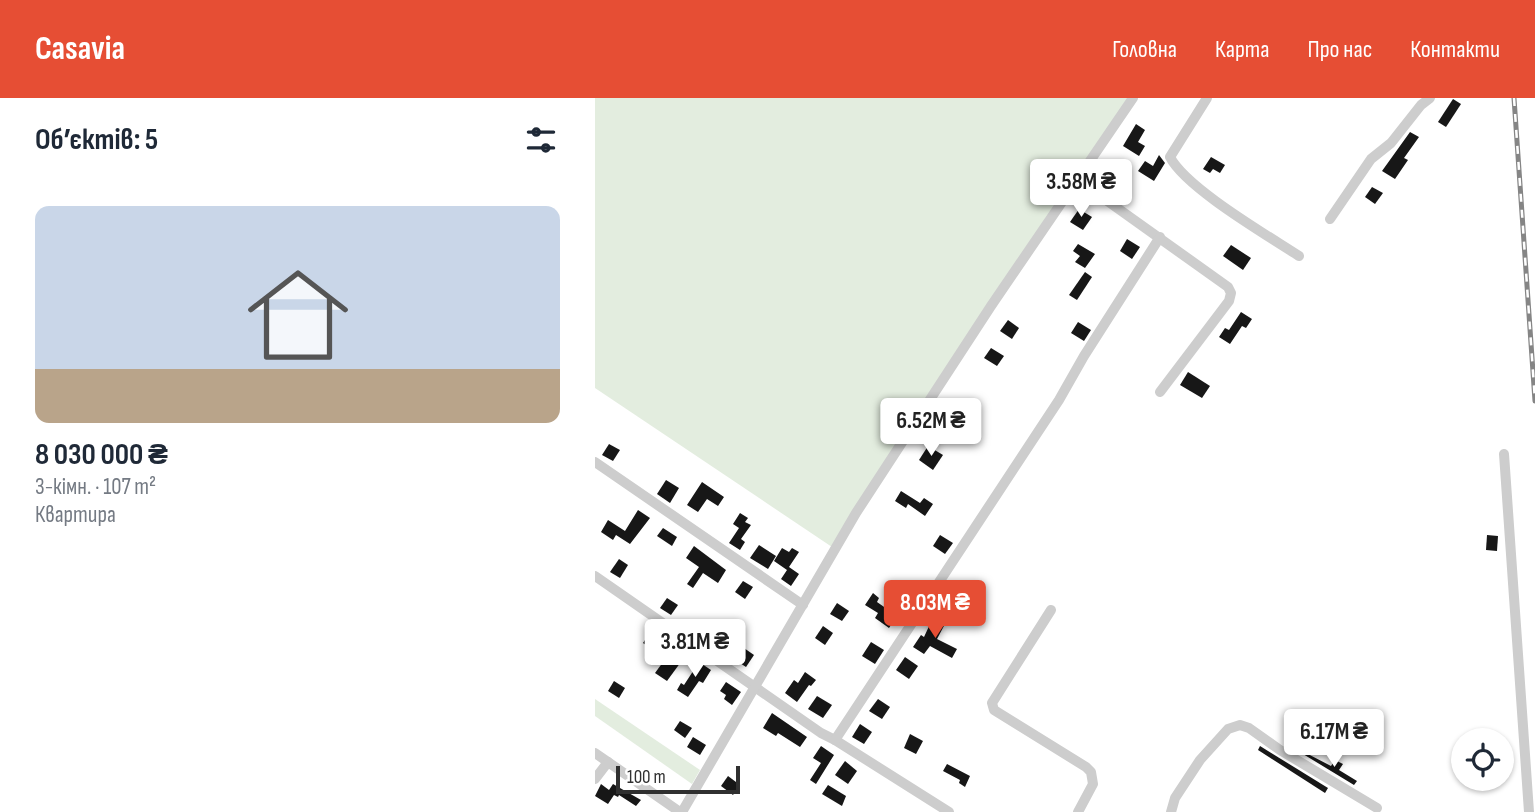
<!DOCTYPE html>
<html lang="uk">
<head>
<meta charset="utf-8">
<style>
  :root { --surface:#fff; --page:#f2f2f3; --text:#1f2937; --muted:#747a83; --line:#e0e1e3; --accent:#e64e34 }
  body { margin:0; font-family:"Sofia Sans Condensed",sans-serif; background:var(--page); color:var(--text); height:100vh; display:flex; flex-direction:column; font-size:26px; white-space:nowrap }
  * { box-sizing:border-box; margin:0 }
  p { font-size:23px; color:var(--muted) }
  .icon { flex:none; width:38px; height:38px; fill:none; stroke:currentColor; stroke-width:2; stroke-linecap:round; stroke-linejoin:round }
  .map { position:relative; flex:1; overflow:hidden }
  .panel { display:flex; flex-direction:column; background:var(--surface); width:595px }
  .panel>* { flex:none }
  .fabs { position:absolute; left:856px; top:630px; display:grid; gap:14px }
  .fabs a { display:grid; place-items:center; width:63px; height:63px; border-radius:50%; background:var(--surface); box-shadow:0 2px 5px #0004; font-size:35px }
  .scale { position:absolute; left:21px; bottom:18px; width:124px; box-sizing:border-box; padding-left:7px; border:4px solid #303030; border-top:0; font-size:19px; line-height:24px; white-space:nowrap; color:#303030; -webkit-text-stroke:5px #fff; paint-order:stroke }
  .price { position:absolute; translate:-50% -60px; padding:0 16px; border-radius:7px; background:#fff; color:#222; font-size:23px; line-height:46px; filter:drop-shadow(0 2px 4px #0008) }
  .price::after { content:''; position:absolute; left:50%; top:42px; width:21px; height:16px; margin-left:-10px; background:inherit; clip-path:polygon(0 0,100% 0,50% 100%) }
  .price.selected { background:var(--accent); color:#fff }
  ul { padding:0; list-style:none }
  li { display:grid; align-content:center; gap:14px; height:371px; padding:0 35px }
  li+li { border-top:2px solid var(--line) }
  li span { display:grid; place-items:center; height:217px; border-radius:14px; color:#555 }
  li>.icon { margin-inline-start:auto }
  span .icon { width:126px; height:126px; fill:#fffc; stroke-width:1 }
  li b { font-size:30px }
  h2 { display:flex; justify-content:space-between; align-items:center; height:84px; padding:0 35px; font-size:30px }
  header { display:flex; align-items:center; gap:42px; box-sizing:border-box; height:98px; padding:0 35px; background:var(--accent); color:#fff }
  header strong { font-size:33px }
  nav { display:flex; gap:38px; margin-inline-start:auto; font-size:24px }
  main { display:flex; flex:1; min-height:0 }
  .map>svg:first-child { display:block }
  .green { fill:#e3eddf }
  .building { fill:#171717 }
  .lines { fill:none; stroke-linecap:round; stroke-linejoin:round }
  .minor { stroke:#cdcdcd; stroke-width:10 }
  .rail-casing { stroke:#858585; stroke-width:5 }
  .rail { stroke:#fff; stroke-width:2.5; stroke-dasharray:8; stroke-linecap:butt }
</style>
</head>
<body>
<header>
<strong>Casavia</strong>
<nav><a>Головна</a><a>Карта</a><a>Про нас</a><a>Контакти</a></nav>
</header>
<main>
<section class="panel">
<h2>Об’єктів: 5<svg class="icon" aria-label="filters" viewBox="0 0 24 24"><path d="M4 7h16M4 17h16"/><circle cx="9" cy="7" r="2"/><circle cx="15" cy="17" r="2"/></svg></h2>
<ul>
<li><span style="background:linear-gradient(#c9d6e8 75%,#b9a48a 0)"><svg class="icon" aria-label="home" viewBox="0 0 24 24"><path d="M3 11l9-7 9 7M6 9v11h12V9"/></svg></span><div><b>8 030 000 ₴</b><p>3-кімн. · 107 m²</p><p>Квартира</p></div></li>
</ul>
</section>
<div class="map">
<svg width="940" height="714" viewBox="0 0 940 714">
  <rect width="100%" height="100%" fill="#fff"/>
  <g class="green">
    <path d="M0,0h538l-298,451 -240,-161z"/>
    <path d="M0,601l105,71 -8,14 -97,-68z"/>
  </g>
  <g class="building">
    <path d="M858,1l8,5 -15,23 -8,-5z"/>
    <path d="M541,26l9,6 -7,12 7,4 -6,10 -16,-10z"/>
    <path d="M815,34l9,5 -15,21 4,2 -13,19 -13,-8z"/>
    <path d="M564,57l6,8 -11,18 -16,-10 7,-10 8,5z"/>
    <path d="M616,59l14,8 -5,8 -7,-4 -3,4 -7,-4z"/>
    <path d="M777,89l11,6 -8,11 -10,-7z"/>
    <path d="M484,111l13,8 -9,13 -13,-8z"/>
    <path d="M532,141l13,8 -8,12 -12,-8z"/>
    <path d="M483,146l17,10 -10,14 -10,-6 5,-6 -7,-5z"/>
    <path d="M636,147l20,13 -8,12 -20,-14z"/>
    <path d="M490,174l7,5 -15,23 -8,-5z"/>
    <path d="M646,214l11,7 -6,9 -4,-2 -12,18 -11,-7 6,-9 4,2z"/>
    <path d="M413,222l11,8 -7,11 -12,-8z"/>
    <path d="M483,224l13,8 -7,11 -13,-8z"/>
    <path d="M396,250l13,8 -7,10 -13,-8z"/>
    <path d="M593,274l22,14 -8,12 -22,-13z"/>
    <path d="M363,304l14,10 -6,9 -15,-10z"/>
    <path d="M14,346l11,6 -7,11 -11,-6z"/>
    <path d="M333,348l15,9 -10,15 -14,-10z"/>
    <path d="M71,382l13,8 -9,15 -13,-9z"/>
    <path d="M107,384l22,15 -6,9 -11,-7 -9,13 -11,-7z"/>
    <path d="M306,393l19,12 4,-5 9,6 -8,12 -17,-12 -2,4 -11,-7z"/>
    <path d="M43,412l12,8 -20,26 -14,-9 -3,5 -12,-8 7,-12 17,11z"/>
    <path d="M145,415l8,5 -3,4 6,3 -10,14 4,3 -5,8 -11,-7 10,-15 -6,-4z"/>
    <path d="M68,430l14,9 -5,9 -15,-10z"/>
    <path d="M345,437l13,8 -8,11 -12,-8z"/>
    <path d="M892,437l11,1 -1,15 -11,-1z"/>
    <path d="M164,447l17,11 -8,13 -18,-11z"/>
    <path d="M99,448l32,24 -8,13 -15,-10 -10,15 -6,-4 12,-17 -13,-9z"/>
    <path d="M187,450l7,4 3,-4 7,4 -10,15 10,7 -8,12 -10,-7 6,-9 -13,-9z"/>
    <path d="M24,461l9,6 -8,13 -10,-6z"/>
    <path d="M148,483l10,6 -8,12 -10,-7z"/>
    <path d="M375,483l11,7 -9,13 4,2 -3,6 -10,-5 5,-11 -4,-2z"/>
    <path d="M278,495l6,5 -2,4 20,14 -8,12 -14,-10 3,-5 -13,-8z"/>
    <path d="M72,500l11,7 -7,10 -11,-7z"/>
    <path d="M242,505l12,8 -7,10 -12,-7z"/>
    <path d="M342,519l9,5 -9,17 20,10 -5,9 -22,-12 -6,8 -11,-7 8,-12 3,2 7,-15 3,2z"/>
    <path d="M228,528l10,7 -8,12 -10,-7z"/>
    <path d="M123,532l36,25 -8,12 -37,-24z"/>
    <path d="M56,533l12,8 -8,12 -12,-8z"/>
    <path d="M276,544l13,8 -9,14 -13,-8z"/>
    <path d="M79,549l12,8 -19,26 -12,-8z"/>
    <path d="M310,559l13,9 -9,13 -13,-9z"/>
    <path d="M104,564l12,8 -8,13 -4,-2 -11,16 -11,-7 4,-7 3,2z"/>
    <path d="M210,574l11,8 -5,6 -2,-1 -12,17 -12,-9 9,-13 4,3z"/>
    <path d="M19,583l11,7 -6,10 -11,-7z"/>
    <path d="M131,584l15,10 -9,13 -8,-6 2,-4 -6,-4z"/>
    <path d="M222,598l15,9 -9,13 -15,-9z"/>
    <path d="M283,601l12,8 -8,12 -13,-8z"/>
    <path d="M177,615l35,24 -7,10 -22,-14 -2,3 -13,-8z"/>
    <path d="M85,623l12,7 -7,10 -11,-8z"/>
    <path d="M265,626l12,8 -8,12 -12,-7z"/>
    <path d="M315,636l13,7 -7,13 -12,-6z"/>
    <path d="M98,639l13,8 -6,10 -13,-8z"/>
    <path d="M226,648l13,9 -18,29 -6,-4 11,-17 -8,-5z"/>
    <path d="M665,648l68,42 -3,5 -67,-43z"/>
    <path d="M906,652l10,1 -1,19h-9z"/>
    <path d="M709,654l27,14 4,-6 8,4 -4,6 18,11 -3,4 -51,-31z"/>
    <path d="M250,663l12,10 -9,13 -13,-9z"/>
    <path d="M352,666l23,12 -5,11 -6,-4 1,-3 -17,-9z"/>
    <path d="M133,678l12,9 -7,10 -12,-9z"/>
    <path d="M6,686l8,6 4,-6 28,16 -5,6 -17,-11 -1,2 -4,-2 -6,9 -13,-8z"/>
    <path d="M233,687l18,11 -4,10 -20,-12z"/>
  </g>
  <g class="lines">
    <g class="minor">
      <path d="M612,0l-37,59c16,31 97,78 129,99"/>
      <path d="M483,82l150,107 3,6 -2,8 -69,91"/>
      <path d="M735,121l41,-60 20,-16 30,-38 9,-7"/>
      <path d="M909,356l25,358"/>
      <path d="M0,364l208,143"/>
      <path d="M0,478l226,157 14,7 114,72"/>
      <path d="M456,512l-59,93 2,7 92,57 5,5 2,12 -15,28"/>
      <path d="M240,642l224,-340 25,-44 76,-119"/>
      <path d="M0,655l85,59"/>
      <path d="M0,681l13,-17"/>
      <path d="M87,714l174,-299 135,-207 142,-208"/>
      <path d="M576,714l4,-14 25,-38 28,-31 12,-4 9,3 31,22 97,58"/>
    </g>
    <g class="rail-casing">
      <path id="rail" d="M919,0l21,303"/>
    </g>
    <use href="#rail" class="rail"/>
  </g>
</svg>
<div class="fabs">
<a><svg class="icon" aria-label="locate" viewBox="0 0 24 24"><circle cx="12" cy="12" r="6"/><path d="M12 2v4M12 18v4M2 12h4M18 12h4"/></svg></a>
</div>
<div class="scale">100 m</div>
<b class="price" style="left:486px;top:121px">3.58M ₴</b>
<b class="price" style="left:336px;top:360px">6.52M ₴</b>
<b class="price selected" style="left:340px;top:542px">8.03M ₴</b>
<b class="price" style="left:100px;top:581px">3.81M ₴</b>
<b class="price" style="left:739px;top:671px">6.17M ₴</b>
</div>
</main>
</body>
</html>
